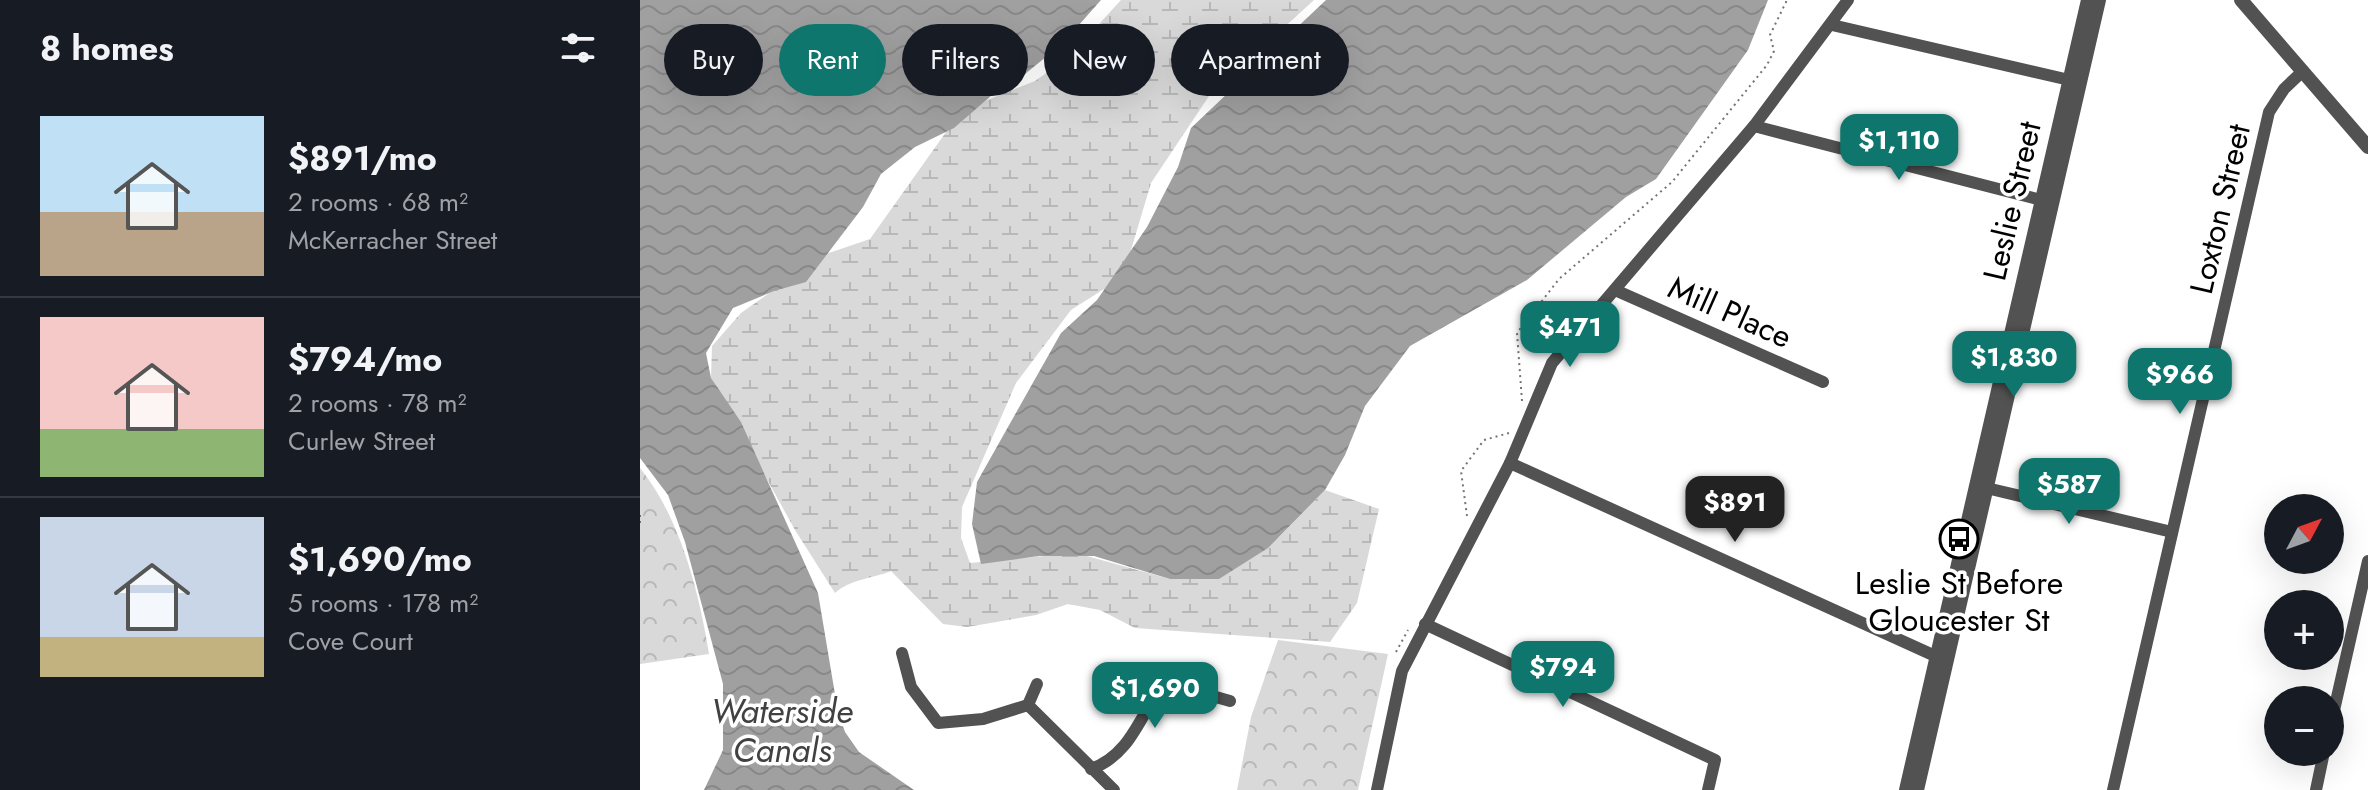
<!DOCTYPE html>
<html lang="en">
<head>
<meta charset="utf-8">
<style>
  :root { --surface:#171b24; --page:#20242c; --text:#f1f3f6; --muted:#9ea1a6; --line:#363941; --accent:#0f766e }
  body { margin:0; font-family:Jost,sans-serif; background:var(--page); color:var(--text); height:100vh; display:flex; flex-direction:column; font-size:30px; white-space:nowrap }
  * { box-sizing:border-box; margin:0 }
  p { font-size:26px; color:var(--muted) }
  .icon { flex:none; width:44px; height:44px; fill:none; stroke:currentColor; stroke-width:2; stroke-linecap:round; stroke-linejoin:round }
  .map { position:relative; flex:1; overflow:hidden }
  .panel { display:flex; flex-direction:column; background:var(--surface); width:640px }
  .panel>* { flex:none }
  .hud { position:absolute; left:24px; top:24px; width:760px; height:72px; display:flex; gap:16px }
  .needle { width:52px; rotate:49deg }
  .buttons { position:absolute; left:1624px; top:494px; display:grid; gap:16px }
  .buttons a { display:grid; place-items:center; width:80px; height:80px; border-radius:50%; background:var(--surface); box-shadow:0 8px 32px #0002; font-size:40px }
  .price { position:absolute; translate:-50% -68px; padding:0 18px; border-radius:16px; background:var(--accent); color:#fff; font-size:26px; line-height:52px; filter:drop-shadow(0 2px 4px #0008) }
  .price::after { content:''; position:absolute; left:50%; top:48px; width:24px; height:18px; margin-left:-12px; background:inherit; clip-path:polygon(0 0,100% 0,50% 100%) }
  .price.on { background:#222; color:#fff }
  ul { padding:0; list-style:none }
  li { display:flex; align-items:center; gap:24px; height:200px; padding:0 40px }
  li+li { border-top:2px solid var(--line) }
  li span { display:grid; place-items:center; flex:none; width:224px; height:160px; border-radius:0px; color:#555 }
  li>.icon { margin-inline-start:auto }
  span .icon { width:96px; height:96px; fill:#fffc; stroke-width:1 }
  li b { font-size:34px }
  h2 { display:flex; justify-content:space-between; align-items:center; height:96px; padding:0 40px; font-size:34px }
  .pill { padding:0 28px; border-radius:36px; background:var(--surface); box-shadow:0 8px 32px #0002; font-size:28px; line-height:72px }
  .pill.on { background:var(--accent); color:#fff }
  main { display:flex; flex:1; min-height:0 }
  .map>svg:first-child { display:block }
  .forest { fill:url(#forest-crowns) }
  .wetland { fill:url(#wetland-marsh) }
  .water { fill:url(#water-waves) }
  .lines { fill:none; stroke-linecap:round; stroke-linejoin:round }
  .path { stroke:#747474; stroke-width:2; stroke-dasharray:2 4; stroke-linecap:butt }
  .minor { stroke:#525252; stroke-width:12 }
  .tertiary { stroke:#525252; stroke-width:14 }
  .labels { text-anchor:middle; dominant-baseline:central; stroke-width:7; stroke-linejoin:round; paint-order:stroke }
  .street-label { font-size:32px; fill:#000; stroke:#fff }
  .poi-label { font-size:32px; fill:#000; stroke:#fff }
  .water-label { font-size:34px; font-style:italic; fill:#414141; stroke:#fff }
</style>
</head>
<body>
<main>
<section class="panel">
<h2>8 homes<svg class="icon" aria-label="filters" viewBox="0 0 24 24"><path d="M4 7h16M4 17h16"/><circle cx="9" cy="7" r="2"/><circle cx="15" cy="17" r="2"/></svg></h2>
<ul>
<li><span style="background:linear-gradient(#bfe0f5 60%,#b9a48a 0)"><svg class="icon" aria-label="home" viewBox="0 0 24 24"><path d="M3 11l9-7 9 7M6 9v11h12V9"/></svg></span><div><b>$891/mo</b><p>2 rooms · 68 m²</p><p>McKerracher Street</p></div></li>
<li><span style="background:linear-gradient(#f6c9c9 70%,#8fb573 0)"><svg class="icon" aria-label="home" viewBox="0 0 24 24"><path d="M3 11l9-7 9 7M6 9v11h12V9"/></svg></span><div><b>$794/mo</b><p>2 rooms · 78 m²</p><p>Curlew Street</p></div></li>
<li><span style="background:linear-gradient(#c9d6e8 75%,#c2b280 0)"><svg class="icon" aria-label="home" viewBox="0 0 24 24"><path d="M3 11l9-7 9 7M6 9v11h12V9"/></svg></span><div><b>$1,690/mo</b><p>5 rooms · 178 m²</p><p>Cove Court</p></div></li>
</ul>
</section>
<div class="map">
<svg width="1728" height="790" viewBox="0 0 1728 790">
  <defs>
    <pattern id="forest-crowns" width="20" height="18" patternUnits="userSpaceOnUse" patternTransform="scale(2)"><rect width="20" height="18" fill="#d9d9d9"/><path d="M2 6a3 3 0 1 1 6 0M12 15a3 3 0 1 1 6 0" fill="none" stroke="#b8b8b8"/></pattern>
    <pattern id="wetland-marsh" width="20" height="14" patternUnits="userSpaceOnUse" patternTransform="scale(2)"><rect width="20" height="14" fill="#d9d9d9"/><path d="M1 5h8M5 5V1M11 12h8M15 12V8" fill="none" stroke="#b8b8b8"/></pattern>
    <pattern id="water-waves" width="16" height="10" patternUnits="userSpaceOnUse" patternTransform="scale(2)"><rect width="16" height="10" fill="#a0a0a0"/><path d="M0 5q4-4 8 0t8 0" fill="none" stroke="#888"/></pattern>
  </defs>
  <rect width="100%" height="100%" fill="#fff"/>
  <g class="forest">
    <path d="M0,468c40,49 59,124 69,186l-69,10z"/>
    <path d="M638,640l110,14 -30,136h-121l14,-73z"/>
  </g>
  <path class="wetland" d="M481,0h193l-105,96 -58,87 -28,94 -52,33 -55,73 -54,124 -1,31 9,25 106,-10 94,26h33l76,-42 46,-47 54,19 -22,94 -27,39 -195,-14 -35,-18 -32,-6 -32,11 -69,12 -24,-3 -52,-53c-20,8 -40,8 -56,22l-40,-63 -84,-152 1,-32 29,-33 82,-58 47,-16 76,-107 39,-31 50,-20 34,-24z"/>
  <g class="water">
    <path d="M0,0h461l-38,43 -38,31 -18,8 -53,46 -39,19 -34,27 -18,33 -57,75 -32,9 -41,17 -27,45 5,25 30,44 77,171 20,119 7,20 14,20 55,38h-210l19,-40v-66l-38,-142 -17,-47 -28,-37z"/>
    <path d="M686,0h442l-20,50 -92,129 -30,18 -99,83 -117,66 -45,60 -20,49 -20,35 -57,58 -49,31h-49l-76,-23h-55l-58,8 -9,-40 5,-42 84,-149 36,-33 50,-73 31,-60 13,-39z"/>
  </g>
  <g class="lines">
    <g class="path">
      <path d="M882,401l-5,-68 42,-54 113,-97 95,-117 7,-14 -4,-16 17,-35"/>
      <path d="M0,515v12"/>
      <path d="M827,516l-6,-45 23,-31 25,-7"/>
      <path d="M756,652l12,-22"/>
    </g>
    <g class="minor">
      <path d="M1192,25l246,57"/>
      <path d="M1114,126l295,76"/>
      <path d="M975,290l208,92"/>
      <path d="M870,463l434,197"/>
      <path d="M1338,486l194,46"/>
      <path d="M785,624l290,136 -7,30"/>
      <path d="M262,653l9,34 27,36 45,-4 45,-14 86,85"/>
      <path d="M388,705l9,-21"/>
      <path d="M1690,728l38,-167"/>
      <path d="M451,769c36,-13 47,-46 66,-77l27,-4 46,13"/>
      <path d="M737,790l25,-119 108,-208 42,-100 202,-237 94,-126"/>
      <path d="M1473,790l156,-678 15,-23 19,-18"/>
      <path d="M1676,790l8,-38"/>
    </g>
    <g class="tertiary">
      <path d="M1601,0l127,147"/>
      <path d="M1266,790l182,-790"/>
      <path d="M1277,790l182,-790"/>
    </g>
  </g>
  <defs>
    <g id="bus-ring" transform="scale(2)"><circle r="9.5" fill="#fff" stroke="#000" stroke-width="1.5"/><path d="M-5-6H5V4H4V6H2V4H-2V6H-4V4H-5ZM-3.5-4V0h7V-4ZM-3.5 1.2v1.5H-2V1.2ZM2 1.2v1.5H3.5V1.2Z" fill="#000"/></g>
  </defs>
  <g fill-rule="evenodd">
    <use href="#bus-ring" x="1319" y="539"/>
  </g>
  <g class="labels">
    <g class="street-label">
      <text transform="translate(1372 201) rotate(-77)">Leslie Street</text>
      <text transform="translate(1580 209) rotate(-77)">Loxton Street</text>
      <text transform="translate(1090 312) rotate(24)">Mill Place</text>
    </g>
    <g class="poi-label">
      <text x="1319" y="583">Leslie St Before<tspan x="1319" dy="37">Gloucester St</tspan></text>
    </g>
    <g class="water-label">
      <text x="142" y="711">Waterside<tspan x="142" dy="39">Canals</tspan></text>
    </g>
  </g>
</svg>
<div class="buttons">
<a><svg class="needle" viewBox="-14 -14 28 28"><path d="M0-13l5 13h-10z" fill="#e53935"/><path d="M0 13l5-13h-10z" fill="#9ea1a6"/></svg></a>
<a>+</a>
<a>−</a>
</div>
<b class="price" style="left:1259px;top:182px">$1,110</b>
<b class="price" style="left:930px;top:369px">$471</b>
<b class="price" style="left:1374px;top:399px">$1,830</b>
<b class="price" style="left:1540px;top:416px">$966</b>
<b class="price" style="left:1429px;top:526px">$587</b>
<b class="price on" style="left:1095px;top:544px">$891</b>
<b class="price" style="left:923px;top:709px">$794</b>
<b class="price" style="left:515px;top:730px">$1,690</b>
<div class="hud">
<a class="pill">Buy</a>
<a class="pill on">Rent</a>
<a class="pill">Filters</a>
<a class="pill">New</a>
<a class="pill">Apartment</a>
</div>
</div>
</main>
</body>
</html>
